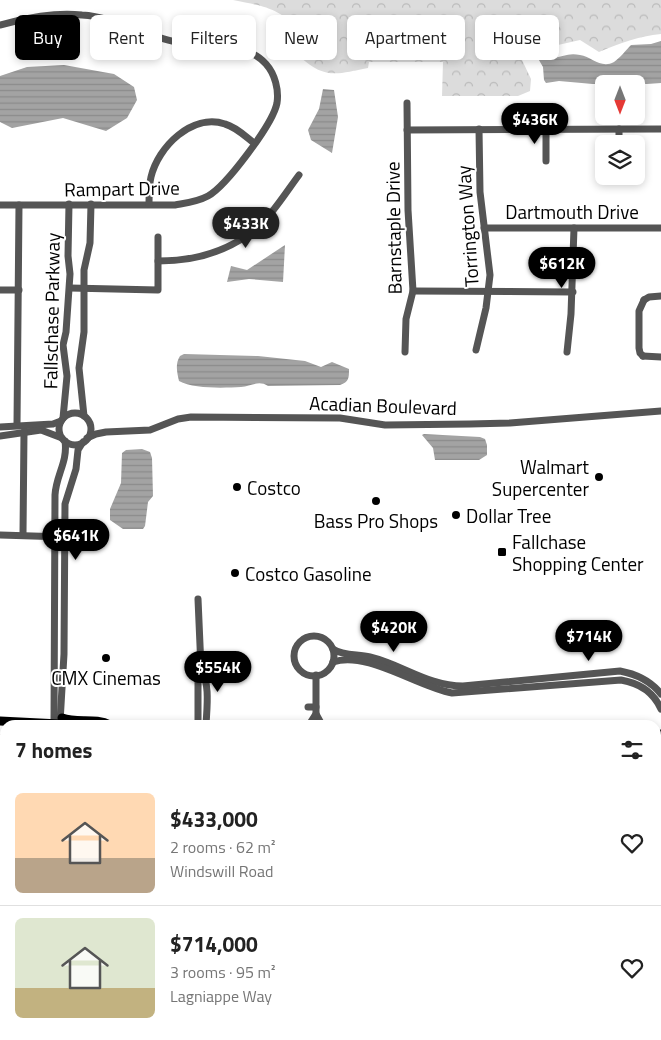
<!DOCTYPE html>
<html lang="en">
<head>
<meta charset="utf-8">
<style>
  :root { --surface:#fff; --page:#f6f6f6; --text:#222; --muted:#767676; --line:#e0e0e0; --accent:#000 }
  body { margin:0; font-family:"Titillium Web",sans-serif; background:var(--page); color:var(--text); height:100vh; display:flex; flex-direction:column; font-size:19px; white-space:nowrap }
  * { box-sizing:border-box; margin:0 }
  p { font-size:16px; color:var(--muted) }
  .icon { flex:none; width:28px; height:28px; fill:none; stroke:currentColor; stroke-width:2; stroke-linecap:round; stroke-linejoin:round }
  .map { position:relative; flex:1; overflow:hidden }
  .side { position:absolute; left:0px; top:720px; width:661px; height:320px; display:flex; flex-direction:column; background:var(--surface); border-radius:15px 15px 0 0; box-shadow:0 2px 8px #0003 }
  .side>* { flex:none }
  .hud { position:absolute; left:15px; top:15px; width:631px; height:45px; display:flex; gap:10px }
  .needle { width:32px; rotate:180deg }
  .controls { position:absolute; left:595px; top:75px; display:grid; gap:10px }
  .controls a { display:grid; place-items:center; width:50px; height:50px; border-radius:8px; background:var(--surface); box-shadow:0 2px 8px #0003; font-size:25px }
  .price { position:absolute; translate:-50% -42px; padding:0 11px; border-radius:18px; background:var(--accent); color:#fff; font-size:16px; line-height:32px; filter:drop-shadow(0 1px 2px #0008) }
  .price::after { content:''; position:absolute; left:50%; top:30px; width:15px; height:11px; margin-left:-8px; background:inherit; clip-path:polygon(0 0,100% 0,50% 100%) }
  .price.current { background:#222; color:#fff }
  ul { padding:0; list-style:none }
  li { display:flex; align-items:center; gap:15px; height:125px; padding:0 15px }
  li+li { border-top:1px solid var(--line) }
  li span { display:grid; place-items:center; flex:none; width:140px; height:100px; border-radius:8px; color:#555 }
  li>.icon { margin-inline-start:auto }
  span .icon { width:60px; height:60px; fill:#fffc; stroke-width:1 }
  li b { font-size:21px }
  h2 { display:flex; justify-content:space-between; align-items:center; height:60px; padding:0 15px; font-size:21px }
  .chip { padding:0 18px; border-radius:8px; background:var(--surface); box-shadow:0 2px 8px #0003; font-size:18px; line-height:45px }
  .chip.current { background:var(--accent); color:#fff }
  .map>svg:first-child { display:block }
  .forest { fill:url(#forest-crowns) }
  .water { fill:url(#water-rules) }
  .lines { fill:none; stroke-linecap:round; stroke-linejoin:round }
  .minor { stroke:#555; stroke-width:7 }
  .major { stroke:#000; stroke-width:9 }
  .poi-dot { fill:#000; stroke:#fff; stroke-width:2 }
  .labels { text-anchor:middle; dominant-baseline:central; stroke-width:4; stroke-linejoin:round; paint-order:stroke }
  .street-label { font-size:19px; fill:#000; stroke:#fff }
  .poi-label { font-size:19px; fill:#000; stroke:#fff; text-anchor:start }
</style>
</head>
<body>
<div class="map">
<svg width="661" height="1040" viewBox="0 0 661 1040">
  <defs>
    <pattern id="forest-crowns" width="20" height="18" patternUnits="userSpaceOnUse" patternTransform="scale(1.25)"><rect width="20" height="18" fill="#dcdcdc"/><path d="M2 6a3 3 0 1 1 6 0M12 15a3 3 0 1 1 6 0" fill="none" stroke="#bbb"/></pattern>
    <pattern id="water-rules" width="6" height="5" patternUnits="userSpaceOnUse" patternTransform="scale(1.25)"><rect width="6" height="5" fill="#a3a3a3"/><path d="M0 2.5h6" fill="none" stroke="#8b8b8b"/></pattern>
  </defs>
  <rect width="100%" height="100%" fill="#fff"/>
  <g class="forest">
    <path d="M233,0h428v34c-22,2 -41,9 -62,18l-19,-12 -22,5 -26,-3 -10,18 9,19 -1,12 -12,5h-76l1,-34h-74l-1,6c-31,6 -43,12 -69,-12l1,-25c-22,-24 -37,-25 -67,-31z"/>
    <path d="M661,1013v27h-201v-5h196v-21z"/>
    <path d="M17,1035h25v5h-23z"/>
    <path d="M140,1035h63l1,5h-64z"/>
    <rect x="230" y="1035" width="104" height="5"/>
  </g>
  <g class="water">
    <path d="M661,41v42l-15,1 -19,-4 -8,4h-26l-34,-3 -13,2 -2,-3 -1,-13 -7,-12 1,-3h2c21,12 23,-1 41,3 12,2 21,14 34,7 6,-4 12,-12 17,-17l20,-1z"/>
    <path d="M64,65l50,9 20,13 3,13 -10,18 -21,13 -43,-13 -51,10 -12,-6v-46l27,-9z"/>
    <path d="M323,89l11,1 4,27 -6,36 -21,-13 -3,-10 11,-21z"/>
    <path d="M285,245l-2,37 -34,-3 -22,3 4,-16 16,4z"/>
    <path d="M184,354l74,2 47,5 16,6 11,-5 17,7c0,9 0,13 -9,16l-72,1c-9,-6 -17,0 -27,1 -17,1 -48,2 -62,-6 -2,-9 -4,-17 1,-25z"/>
    <path d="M424,434l56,3 5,2 2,6v10l-8,5h-44l-2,-12 -11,-13z"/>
    <path d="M142,449l8,3 2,6 1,38 -5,6 -3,24 -2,3h-20l-13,-9v-11l11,-26 1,-30 4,-3z"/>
  </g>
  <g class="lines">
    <g class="minor">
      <path d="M0,25c27,-7 54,-13 82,-10 33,2 62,21 94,27 29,6 69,-2 90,22 9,10 13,26 11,39 -4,21 -51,83 -69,93 -11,6 -22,7 -33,9h-175"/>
      <path d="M546,129v32"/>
      <path d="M619,129v15"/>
      <path d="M407,130l254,-1"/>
      <path d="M149,204c0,-9 0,-19 2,-27 7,-30 41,-64 74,-53 11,3 20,12 29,19"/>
      <path d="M484,228h177"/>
      <path d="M158,261c32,0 65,-8 91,-27 21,-15 35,-39 50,-59"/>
      <path d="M70,288l88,2v-53"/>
      <path d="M0,290h19"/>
      <path d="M413,291l160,1"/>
      <path d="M644,300l5,-3 12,-1"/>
      <path d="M476,350l10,-42 4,-33 -10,-83 -1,-63"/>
      <path d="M405,352l1,-33 7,-28 -5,-81 -1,-107"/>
      <path d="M567,352l4,-38 3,-86"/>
      <path d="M643,356l-3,-3 -1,-5v-37l5,-11"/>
      <path d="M643,356l18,1"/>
      <circle cx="75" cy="429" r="16"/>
      <path d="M84,416l-5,-48 5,-36v-62l6,-27 1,-39"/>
      <path d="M63,418l4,-42 -4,-31 3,-13 4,-58 -2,-18 1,-52"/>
      <path d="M17,425l2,-220"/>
      <path d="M0,427l53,-3 8,-3"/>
      <path d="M0,436l41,-6 21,8"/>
      <path d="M87,438l9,-4 10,-2 44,-2 28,-11 13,-2 149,1 45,7 85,-1 40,-1 151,-12"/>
      <path d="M23,534l1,-102"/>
      <path d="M0,535l65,2"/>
      <circle cx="314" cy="656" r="20"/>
      <path d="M333,649c10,7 25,5 37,8 33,8 58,29 93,29l157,-15c16,3 30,9 41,23"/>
      <path d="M333,662c33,-12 85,25 119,31l169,-13c18,3 32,11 40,29"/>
      <path d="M201,668c9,17 6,38 5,57"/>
      <path d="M308,707h8"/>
      <path d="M316,714l6,11"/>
      <path d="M60,722l4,-68 1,-150 11,-35 2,-19 5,-8"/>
      <path d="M54,725l1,-230c1,-20 13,-33 10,-54"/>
      <path d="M198,725v-49l3,-8 -3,-69"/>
      <path d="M309,725l7,-11v-39"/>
      <path d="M0,781l5,-1"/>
      <path d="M0,839h5"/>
      <path d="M0,904l5,-1"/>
      <path d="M656,908h5"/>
      <path d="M0,960l5,-2"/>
      <path d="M373,1035v5"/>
      <path d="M90,1040v-5"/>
    </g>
    <g class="major">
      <path d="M62,718c15,6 33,-1 48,7"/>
      <path d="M0,721l79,4"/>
      <path d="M656,736l5,-2"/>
      <path d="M0,739l5,-1"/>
      <path d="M656,749l5,-2"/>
      <path d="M0,1010l5,-2"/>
      <path d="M0,1022l5,-2"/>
    </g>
  </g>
  <g class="poi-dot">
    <circle cx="599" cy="477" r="5"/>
    <circle cx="237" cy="487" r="5"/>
    <circle cx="376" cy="501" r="5"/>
    <circle cx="456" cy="515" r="5"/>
    <rect x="497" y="547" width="10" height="10" rx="2.5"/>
    <circle cx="235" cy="573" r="5"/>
    <circle cx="106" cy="658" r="5"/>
  </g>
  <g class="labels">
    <g class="street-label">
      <text transform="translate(122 188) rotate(-1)">Rampart Drive</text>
      <text x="572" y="211">Dartmouth Drive</text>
      <text transform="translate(467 226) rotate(-94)">Torrington Way</text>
      <text transform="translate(393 228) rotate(-91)">Barnstaple Drive</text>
      <text transform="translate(51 311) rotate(-89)">Fallschase Parkway</text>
      <text transform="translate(383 405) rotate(2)">Acadian Boulevard</text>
    </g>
    <g class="poi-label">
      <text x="589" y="466" text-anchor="end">Walmart<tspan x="589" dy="22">Supercenter</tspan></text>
      <text x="247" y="487">Costco</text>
      <text x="466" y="515">Dollar Tree</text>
      <text x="376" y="520" text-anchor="middle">Bass Pro Shops</text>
      <text x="512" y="541">Fallchase<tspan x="512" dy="22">Shopping Center</tspan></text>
      <text x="245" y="573">Costco Gasoline</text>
      <text x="106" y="677" text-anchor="middle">CMX Cinemas</text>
    </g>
  </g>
</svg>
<div class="controls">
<a><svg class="needle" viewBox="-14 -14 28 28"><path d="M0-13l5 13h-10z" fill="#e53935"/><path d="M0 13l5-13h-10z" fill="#767676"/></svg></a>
<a><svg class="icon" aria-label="layers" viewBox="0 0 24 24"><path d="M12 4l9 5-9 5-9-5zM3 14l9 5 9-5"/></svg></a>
</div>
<b class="price" style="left:535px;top:145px">$436K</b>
<b class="price current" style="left:246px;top:249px">$433K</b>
<b class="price" style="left:562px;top:289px">$612K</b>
<b class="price" style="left:76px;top:561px">$641K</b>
<b class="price" style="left:394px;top:653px">$420K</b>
<b class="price" style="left:589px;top:662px">$714K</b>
<b class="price" style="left:218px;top:693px">$554K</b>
<div class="hud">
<a class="chip current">Buy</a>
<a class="chip">Rent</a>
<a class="chip">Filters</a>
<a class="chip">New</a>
<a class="chip">Apartment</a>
<a class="chip">House</a>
</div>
<section class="side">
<h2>7 homes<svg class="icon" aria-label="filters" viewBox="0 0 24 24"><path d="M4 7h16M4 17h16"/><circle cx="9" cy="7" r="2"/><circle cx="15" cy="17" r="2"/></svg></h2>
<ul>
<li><span style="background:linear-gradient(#ffd9b3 65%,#b9a48a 0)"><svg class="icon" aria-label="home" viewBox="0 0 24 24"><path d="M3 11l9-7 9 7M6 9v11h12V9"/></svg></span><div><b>$433,000</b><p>2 rooms · 62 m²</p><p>Windswill Road</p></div><svg class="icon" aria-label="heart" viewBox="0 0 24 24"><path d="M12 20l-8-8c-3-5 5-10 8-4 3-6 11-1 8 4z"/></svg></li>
<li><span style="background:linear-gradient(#dfe7d0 70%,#c2b280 0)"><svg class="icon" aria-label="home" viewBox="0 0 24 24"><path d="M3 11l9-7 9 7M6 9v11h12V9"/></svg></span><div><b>$714,000</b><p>3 rooms · 95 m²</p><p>Lagniappe Way</p></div><svg class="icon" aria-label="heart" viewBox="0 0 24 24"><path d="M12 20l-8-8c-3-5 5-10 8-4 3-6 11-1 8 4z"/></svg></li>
</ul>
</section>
</div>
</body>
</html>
